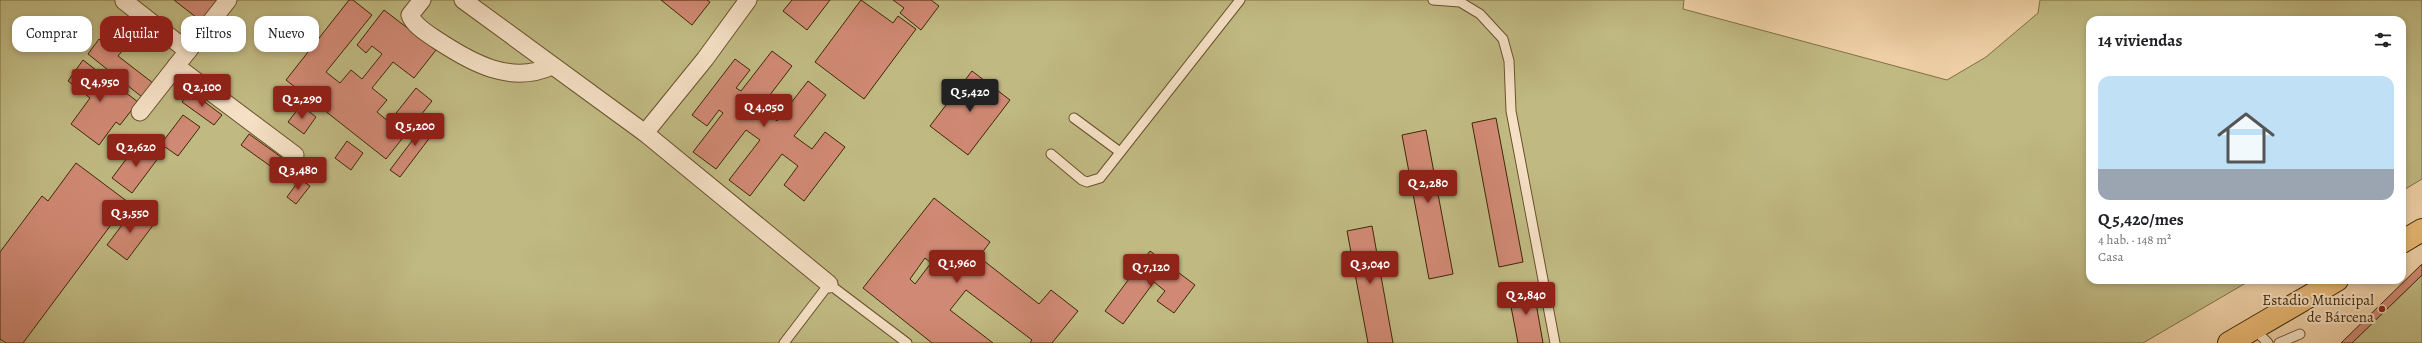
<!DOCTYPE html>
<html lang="es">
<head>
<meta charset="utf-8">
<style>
  :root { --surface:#fff; --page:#f6f6f6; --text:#202124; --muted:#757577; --accent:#8f2418 }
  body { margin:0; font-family:Alegreya,serif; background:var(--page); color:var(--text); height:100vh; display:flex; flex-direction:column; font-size:15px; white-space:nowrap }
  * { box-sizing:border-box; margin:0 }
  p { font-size:13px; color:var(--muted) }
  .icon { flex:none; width:22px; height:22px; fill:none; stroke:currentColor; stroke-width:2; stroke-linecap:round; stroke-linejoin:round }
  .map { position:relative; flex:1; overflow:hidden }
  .side { position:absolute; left:2086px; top:16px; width:320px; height:268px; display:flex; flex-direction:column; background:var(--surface); border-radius:12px; box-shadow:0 2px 6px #0003 }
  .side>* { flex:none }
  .top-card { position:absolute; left:12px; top:16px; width:380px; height:36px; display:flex; gap:8px }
  .price { position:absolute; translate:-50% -34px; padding:0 9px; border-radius:4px; background:var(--accent); color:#fff; font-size:13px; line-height:26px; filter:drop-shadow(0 1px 2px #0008) }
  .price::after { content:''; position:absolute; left:50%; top:24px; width:12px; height:9px; margin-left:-6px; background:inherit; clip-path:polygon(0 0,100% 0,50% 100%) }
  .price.selected { background:#222; color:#fff }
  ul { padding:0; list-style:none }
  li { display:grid; align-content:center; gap:8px; height:212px; padding:0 12px }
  li span { display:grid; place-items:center; height:124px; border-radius:12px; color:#555 }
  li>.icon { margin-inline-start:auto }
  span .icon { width:72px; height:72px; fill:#fffc; stroke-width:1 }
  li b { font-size:17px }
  h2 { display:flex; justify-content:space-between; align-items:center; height:48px; padding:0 12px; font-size:17px }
  .pill { padding:0 14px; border-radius:12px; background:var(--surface); box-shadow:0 2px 6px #0003; font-size:14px; line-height:36px }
  .pill.selected { background:var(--accent); color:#fff }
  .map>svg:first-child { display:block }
  .green { fill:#c0b982; stroke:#807044 }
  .building { fill:#d08974; stroke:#3f2805; fill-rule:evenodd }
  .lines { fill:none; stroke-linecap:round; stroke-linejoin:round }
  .service-casing { stroke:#6b522d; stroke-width:11 }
  .minor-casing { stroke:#6b522d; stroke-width:19 }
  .primary-casing { stroke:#3f2805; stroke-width:24 }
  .service { stroke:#f5e0c5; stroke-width:9 }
  .minor { stroke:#f5e0c5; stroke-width:17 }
  .primary { stroke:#e8b873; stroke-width:22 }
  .poi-dot { fill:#8f2418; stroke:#f5e0c5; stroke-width:1.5 }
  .labels { text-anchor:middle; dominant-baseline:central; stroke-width:4; stroke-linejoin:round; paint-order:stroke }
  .poi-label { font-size:15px; fill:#3f2805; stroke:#f5e0c5; text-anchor:end }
</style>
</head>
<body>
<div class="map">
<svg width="2422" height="343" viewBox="0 0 2422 343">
  <rect width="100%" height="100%" fill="#efd0a6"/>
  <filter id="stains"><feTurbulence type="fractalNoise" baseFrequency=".005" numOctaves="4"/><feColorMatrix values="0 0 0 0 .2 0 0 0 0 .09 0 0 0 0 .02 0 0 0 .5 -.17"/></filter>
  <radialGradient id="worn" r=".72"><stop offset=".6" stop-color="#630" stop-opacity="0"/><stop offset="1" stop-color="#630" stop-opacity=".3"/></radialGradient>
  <g class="green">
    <path d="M0,0h1684l-1,9 264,71 39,-23 52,-44 2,-13h382v179l-20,12v-171h-312v260h161l-108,63h-2143z"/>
    <path d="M2422,275v68h-70z"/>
  </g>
  <g class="building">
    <path d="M174,0h44l-17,21z"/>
    <path d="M349,0h4l19,15 -46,57 14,11 11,-13 11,9 20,-25 -10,-8 -6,7 -9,-8 27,-35 52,40 -22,28 -21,-16 -21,26 15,12 -10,12 12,10 27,-34 16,13 -46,58 -100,-79z"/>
    <path d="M661,0h46l3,2 -18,23z"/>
    <path d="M792,0h38l-23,30 -24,-19z"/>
    <path d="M861,0l32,23 5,-7 18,13 -52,70 -49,-37z"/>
    <path d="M893,0h38l8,6 -18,24 -21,-17 4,-5z"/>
    <path d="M112,35l14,11 -8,10 35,27 -11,14 -54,-43 11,-15 6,5z"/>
    <path d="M772,51l20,15 -32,42 17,13 31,-40 18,14 -32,41 18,13 13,-17 20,15 -41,54 -20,-16 14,-19 -16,-12 -32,42 -21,-16 31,-40 -14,-10 -30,39 -23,-17 30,-39 -4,-3 -12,16 -15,-11 43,-56 15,11 -14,18 5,3z"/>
    <path d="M83,60l55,42 -18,23 -4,-3 -17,23 -28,-21 19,-26 -22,-17z"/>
    <path d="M972,71l38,29 -42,55 -38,-29z"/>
    <path d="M190,91l32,24 -8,10 -32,-23z"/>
    <path d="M301,105l15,12 -12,17 -16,-12z"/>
    <path d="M183,115l17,12 -22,29 -17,-12z"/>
    <path d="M430,117l10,7 -40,53 -10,-7z"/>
    <path d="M1496,118l27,144 -24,5 -27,-144z"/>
    <path d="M1426,130l27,144 -24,5 -27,-144z"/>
    <path d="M249,134l32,23 -8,11 -32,-23z"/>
    <path d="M347,141l16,12 -12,17 -16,-12z"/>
    <path d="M139,142l20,15 -27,36 -20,-15z"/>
    <path d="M76,163l52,39 -105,141h-17l-6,-4v-87l42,-56 6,5z"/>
    <path d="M300,179l10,7 -14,18 -9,-7z"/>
    <path d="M934,198l56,44 -11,15 60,47 12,-14 27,21 -26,32h-22l2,-3 -66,-50 -16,20 43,33h-61l-69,-55zM925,258l6,5 -16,21 -5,-5z"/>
    <path d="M134,209l20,15 -27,36 -20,-15z"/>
    <path d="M1372,226l21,117h-25l-21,-112z"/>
    <path d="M1150,251l45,34 -21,28 -17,-12 8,-10 -11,-9 -31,42 -18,-13z"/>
    <path d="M2422,264v11l-70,68h-11z"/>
    <path d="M1533,286l10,57h-25l-10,-52z"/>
  </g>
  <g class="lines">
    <g class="service-casing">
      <g id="service">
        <path d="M1433,0l27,2 20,12 23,25 6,22 2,50 44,232"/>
        <path d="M1074,118l46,34"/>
        <path d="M1051,154l31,26 5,2 13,-4 140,-178"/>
        <path d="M2254,329l14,14"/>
        <path d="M784,343l45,-59 78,59"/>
        <path d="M2279,343l21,-9"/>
      </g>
    </g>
    <g class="minor-casing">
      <g id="minor">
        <path d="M126,0l-2,1 64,50"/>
        <path d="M422,0l-12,15c4,11 18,19 27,25 35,23 74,45 115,26"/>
        <path d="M463,0l182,133"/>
        <path d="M748,0l-43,59 -60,74 184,151"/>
        <path d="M176,66l119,89"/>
        <path d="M140,112l88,-112"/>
      </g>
    </g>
    <g class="primary-casing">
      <g id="primary">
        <path d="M2402,242l20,-12"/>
        <path d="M2229,343l108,-63"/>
      </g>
    </g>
    <use href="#service" class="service"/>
    <use href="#minor" class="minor"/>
    <use href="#primary" class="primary"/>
  </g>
  <circle class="poi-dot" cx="2382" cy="309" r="4"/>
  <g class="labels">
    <g class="poi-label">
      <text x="2374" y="300">Estadio Municipal<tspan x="2374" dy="17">de Bárcena</tspan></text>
    </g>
  </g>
  <rect width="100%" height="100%" filter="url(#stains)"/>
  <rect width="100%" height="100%" fill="url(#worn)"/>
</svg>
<b class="price" style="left:100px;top:103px">Q 4,950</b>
<b class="price" style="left:202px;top:108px">Q 2,100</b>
<b class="price selected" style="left:970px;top:113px">Q 5,420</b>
<b class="price" style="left:302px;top:120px">Q 2,290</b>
<b class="price" style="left:764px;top:128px">Q 4,050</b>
<b class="price" style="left:415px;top:147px">Q 5,200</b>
<b class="price" style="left:136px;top:168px">Q 2,620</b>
<b class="price" style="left:298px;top:191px">Q 3,480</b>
<b class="price" style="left:1428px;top:204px">Q 2,280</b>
<b class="price" style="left:130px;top:234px">Q 3,550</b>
<b class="price" style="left:957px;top:284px">Q 1,960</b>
<b class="price" style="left:1370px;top:285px">Q 3,040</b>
<b class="price" style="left:1151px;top:288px">Q 7,120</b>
<b class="price" style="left:1526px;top:316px">Q 2,840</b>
<div class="top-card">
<a class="pill">Comprar</a>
<a class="pill selected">Alquilar</a>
<a class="pill">Filtros</a>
<a class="pill">Nuevo</a>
</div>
<section class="side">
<h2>14 viviendas<svg class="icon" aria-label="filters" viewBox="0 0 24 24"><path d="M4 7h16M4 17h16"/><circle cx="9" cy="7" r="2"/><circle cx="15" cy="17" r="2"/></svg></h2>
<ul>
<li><span style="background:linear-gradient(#bfe0f5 75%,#9aa5b1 0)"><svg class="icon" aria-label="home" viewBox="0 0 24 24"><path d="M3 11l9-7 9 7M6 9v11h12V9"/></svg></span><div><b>Q 5,420/mes</b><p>4 hab. · 148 m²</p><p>Casa</p></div></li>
</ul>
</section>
</div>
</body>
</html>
